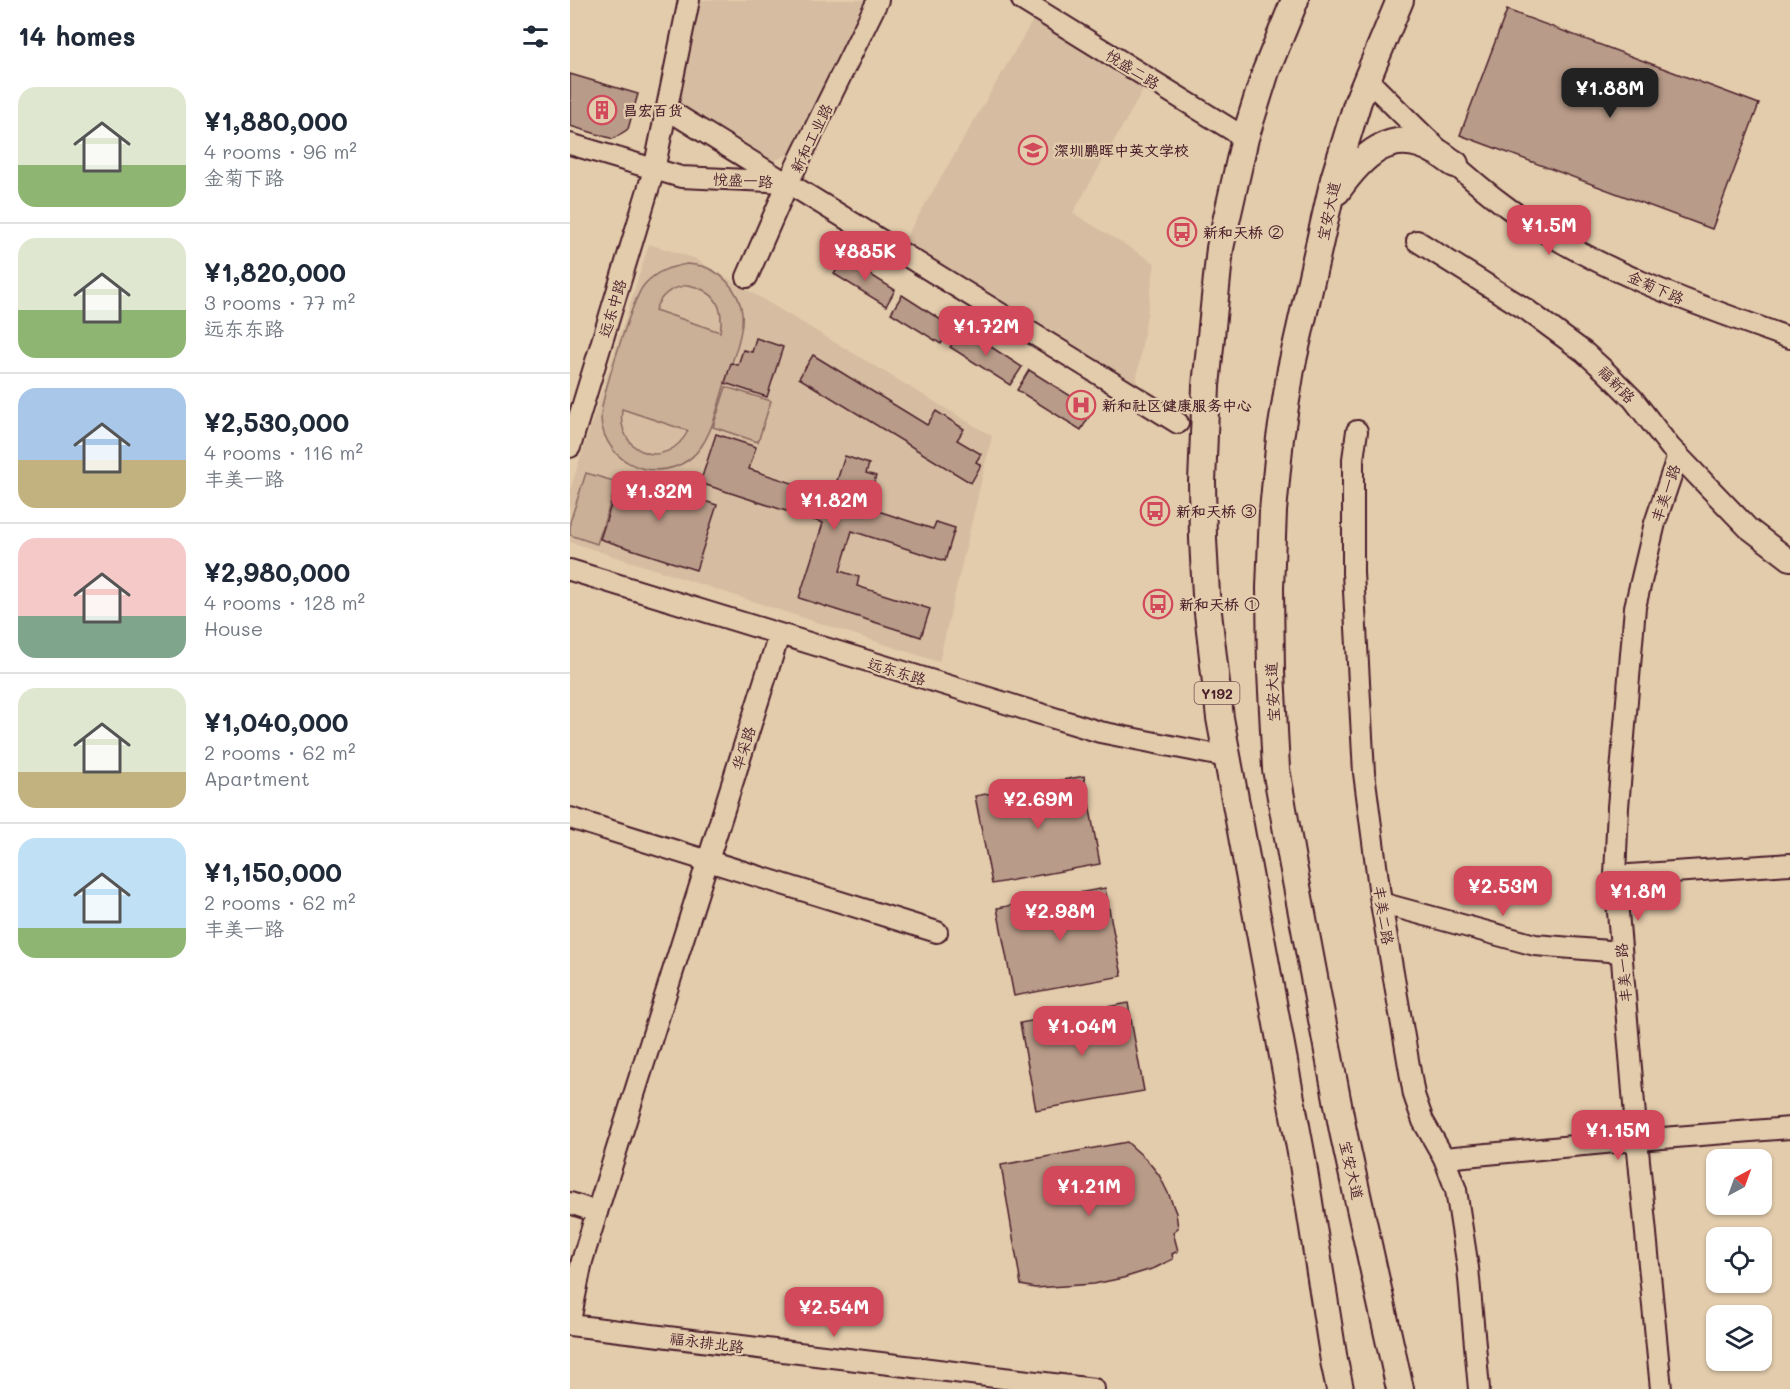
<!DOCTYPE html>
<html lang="en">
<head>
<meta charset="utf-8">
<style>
  :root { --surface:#fff; --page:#f6f6f7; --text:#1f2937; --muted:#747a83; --line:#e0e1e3; --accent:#d1495b }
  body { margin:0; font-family:Mali,"LXGW WenKai TC",sans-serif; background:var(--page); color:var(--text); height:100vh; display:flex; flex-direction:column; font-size:22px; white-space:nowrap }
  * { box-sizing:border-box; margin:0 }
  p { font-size:20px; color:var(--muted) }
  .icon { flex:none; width:33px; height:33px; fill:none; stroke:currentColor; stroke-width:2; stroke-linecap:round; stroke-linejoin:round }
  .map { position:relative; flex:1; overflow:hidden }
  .side { display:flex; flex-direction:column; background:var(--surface); width:570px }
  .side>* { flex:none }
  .needle { width:39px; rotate:41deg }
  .fabs { position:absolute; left:1136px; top:1149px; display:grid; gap:12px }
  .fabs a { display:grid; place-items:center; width:66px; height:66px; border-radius:12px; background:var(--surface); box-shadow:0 2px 4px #0004; font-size:30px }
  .price { position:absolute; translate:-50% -51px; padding:0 14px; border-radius:12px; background:var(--accent); color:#fff; font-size:20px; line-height:39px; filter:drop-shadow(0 2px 3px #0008) }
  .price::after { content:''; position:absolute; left:50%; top:36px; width:18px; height:14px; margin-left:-9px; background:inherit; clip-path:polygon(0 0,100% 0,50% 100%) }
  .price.on { background:#222; color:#fff }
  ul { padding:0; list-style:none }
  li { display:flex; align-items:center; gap:18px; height:150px; padding:0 18px }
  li+li { border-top:2px solid var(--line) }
  li span { display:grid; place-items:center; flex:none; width:168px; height:120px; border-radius:18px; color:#555 }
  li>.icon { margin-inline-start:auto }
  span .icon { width:72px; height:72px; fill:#fffc; stroke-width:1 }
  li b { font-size:26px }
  h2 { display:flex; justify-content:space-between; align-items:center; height:72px; padding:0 18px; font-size:26px }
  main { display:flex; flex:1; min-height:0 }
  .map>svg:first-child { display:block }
  .built { fill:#d6bda1 }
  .green { fill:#cab097; stroke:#8a6861; stroke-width:1.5; fill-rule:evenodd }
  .building { fill:#b89b88; stroke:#4a1f2b; stroke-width:1.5 }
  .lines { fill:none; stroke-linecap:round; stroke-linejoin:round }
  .minor-casing { stroke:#4a1f2b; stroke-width:24 }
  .major-casing { stroke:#4a1f2b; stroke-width:30 }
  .minor { stroke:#e3ccac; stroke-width:20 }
  .major { stroke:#e3ccac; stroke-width:26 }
  .labels { text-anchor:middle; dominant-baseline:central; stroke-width:4.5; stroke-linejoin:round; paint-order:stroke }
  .shield { fill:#e3ccac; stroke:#785352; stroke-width:1.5 }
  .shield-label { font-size:14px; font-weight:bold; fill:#4a1f2b }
  .street-label { font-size:15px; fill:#4a1f2b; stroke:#e3ccac }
  .poi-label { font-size:15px; font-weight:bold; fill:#4a1f2b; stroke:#e3ccac; text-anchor:start }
</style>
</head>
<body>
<main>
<section class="side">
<h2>14 homes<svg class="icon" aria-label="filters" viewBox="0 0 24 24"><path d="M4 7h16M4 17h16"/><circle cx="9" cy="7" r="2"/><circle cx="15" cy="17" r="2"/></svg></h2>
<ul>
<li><span style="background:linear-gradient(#dfe7d0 65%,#8fb573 0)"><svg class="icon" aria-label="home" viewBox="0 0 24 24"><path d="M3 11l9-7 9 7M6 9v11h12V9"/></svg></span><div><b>¥1,880,000</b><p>4 rooms · 96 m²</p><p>金菊下路</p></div></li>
<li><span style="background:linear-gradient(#dfe7d0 60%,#8fb573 0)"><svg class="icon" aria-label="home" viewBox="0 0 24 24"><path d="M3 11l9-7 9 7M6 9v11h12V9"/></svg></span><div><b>¥1,820,000</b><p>3 rooms · 77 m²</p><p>远东东路</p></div></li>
<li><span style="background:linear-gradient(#a9c7e8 60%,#c2b280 0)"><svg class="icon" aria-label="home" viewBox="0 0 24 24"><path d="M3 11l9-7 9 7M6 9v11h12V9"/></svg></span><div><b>¥2,530,000</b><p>4 rooms · 116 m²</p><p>丰美一路</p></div></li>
<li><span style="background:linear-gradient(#f6c9c9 65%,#7fa58c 0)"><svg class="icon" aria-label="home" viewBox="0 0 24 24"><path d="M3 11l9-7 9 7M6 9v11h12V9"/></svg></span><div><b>¥2,980,000</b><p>4 rooms · 128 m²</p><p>House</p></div></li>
<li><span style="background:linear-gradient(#dfe7d0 70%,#c2b280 0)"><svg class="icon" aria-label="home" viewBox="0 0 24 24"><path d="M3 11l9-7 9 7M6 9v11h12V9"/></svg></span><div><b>¥1,040,000</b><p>2 rooms · 62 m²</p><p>Apartment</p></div></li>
<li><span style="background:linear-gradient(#bfe0f5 75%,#8fb573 0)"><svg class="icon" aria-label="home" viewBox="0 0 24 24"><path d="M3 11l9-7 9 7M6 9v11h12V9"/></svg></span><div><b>¥1,150,000</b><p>2 rooms · 62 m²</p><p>丰美一路</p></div></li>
</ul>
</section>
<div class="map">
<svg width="1220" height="1389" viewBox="0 0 1220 1389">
  <rect width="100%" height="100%" fill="#e3ccac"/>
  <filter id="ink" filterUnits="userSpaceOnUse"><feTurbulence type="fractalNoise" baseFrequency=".0167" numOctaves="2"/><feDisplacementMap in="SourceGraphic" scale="12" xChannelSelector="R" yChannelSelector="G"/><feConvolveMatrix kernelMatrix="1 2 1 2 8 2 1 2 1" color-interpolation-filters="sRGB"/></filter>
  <g filter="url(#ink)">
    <g class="built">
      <path d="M129,0h168l-75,153 -21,9 -94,-57z"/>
      <path d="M464,18l111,69 -72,126 82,50 -19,121 -233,-142z"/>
      <path d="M79,244l45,14 298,178 -53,226 -369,-120v-52z"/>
    </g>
    <g class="green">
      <path d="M117,264c6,1 13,1 18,3 23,8 40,33 37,57 -2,19 -10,38 -16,56 -13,41 -19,90 -72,90 -14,0 -31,-8 -40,-19 -7,-9 -13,-21 -13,-33 -1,-18 32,-120 43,-133 12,-14 26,-18 43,-21zM118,285c26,5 37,20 32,47l-65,-22c6,-16 16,-22 33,-25zM52,409l66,22c-22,41 -72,23 -66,-22z"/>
      <path d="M156,387l45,14 -13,41 -45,-15z"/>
      <path d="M16,473l31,9 -20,62 -27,-9v-13z"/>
    </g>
    <g class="building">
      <path d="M937,10l252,94 -47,125 -252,-94z"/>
      <path d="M0,74l68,20 -10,35 -15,10 -43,-13z"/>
      <path d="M274,258l51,32 -9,16 -52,-32z"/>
      <path d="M332,295l50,32 -11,17 -50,-31z"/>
      <path d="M392,328l60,39 -12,18 -60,-38z"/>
      <path d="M186,338l27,9 -16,50 -42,-14 6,-20 7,2 5,-15 9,2z"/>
      <path d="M243,355l114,70 9,-14 28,18 -7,11 24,14 -5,8 5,3 -10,18 -172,-105z"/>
      <path d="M459,370l64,40 -12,20 -64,-40z"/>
      <path d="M146,434l40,13 -7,22 83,27 13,-40 24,8 -3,9 10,3 -10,31 67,22 3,-7 19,6 -10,33 -93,-30 -12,40 19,6 -2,9 73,23 -9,28 -122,-39 24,-75 -123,-40z"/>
      <path d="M51,475l96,30 -21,65 -96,-31z"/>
      <path d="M514,776l16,88 -108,20 -17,-88z"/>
      <path d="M535,888l17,88 -108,20 -17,-88z"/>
      <path d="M558,1003l16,88 -108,19 -16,-87z"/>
      <path d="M557,1142l20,18 12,15 10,20 7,18 2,15 -5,4 5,19 -6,3 1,5 -18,9 -32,10 -29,6 -59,4 -14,-3 -20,-120z"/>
    </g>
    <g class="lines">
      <g class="minor-casing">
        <g id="minor">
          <path d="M452,0l223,138"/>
          <path d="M797,79c45,45 90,92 141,129 85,61 185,96 282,130"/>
          <path d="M97,109l116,72"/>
          <path d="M0,144l111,33 88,4 19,2 390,240"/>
          <path d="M847,241l110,69 57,42 20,18 29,29 37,48 78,81 42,32"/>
          <path d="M177,277l41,-94 90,-183"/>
          <path d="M787,431l-4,28v114l11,200 17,130 33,192 9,26 21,37 12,32 12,78 11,121"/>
          <path d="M0,447l84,-277 35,-170"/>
          <path d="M0,570l530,162 127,25"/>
          <path d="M0,818l367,114"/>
          <path d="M1045,876l175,-12"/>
          <path d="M811,903l154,42 86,7"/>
          <path d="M874,1158l193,-18 153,-12"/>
          <path d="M0,1203l27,9"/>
          <path d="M0,1321l12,-60 15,-49 182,-577"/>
          <path d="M0,1325l524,64"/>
          <path d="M1091,1389l-24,-249 -22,-264 3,-69 17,-200 20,-84 23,-68"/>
        </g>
      </g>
      <g class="major-casing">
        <g id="major">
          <path d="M725,0l-29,71 -21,67 -25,110 -14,138 -4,96 1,57 3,56 14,123 82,440 32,203 6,28"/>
          <path d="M767,191c24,-34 54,-66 98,-40 7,3 13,9 20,13"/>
          <path d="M830,1389l-57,-258 -51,-271 -16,-91 -5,-97 -1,-84 3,-77 7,-73 11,-69 43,-190 24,-78 42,-101"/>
        </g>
      </g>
      <use href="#minor" class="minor"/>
      <use href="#major" class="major"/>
    </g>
  </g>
  <defs>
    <g id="building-ring" transform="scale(1.5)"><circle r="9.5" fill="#e3ccac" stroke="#d1495b" stroke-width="1.5"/><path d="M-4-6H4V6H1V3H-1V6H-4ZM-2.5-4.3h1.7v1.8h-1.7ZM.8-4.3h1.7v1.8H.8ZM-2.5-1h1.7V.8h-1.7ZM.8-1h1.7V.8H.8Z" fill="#d1495b"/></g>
    <g id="school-ring" transform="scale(1.5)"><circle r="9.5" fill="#e3ccac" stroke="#d1495b" stroke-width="1.5"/><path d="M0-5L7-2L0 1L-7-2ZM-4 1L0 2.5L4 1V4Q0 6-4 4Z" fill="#d1495b"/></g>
    <g id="bus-ring" transform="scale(1.5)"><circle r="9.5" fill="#e3ccac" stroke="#d1495b" stroke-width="1.5"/><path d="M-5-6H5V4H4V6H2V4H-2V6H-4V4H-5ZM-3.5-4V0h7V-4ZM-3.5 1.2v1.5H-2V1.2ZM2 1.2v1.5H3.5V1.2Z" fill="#d1495b"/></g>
    <g id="hospital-ring" transform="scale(1.5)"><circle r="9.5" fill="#e3ccac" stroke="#d1495b" stroke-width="1.5"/><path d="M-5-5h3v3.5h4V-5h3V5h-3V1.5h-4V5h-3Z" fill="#d1495b"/></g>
  </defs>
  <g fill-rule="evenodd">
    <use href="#building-ring" x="32" y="110"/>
    <use href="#school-ring" x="463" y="150"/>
    <use href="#bus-ring" x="612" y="232"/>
    <use href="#hospital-ring" x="511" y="405"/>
    <use href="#bus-ring" x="585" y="511"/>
    <use href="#bus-ring" x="588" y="604"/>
  </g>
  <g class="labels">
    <rect class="shield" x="624.5" y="682" width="45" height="22" rx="4.5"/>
    <g class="shield-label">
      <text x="647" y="693">Y192</text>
    </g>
    <g class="street-label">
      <text transform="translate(563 69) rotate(32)">悦盛二路</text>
      <text transform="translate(241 138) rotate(-64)">新和工业路</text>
      <text transform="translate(173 180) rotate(3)">悦盛一路</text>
      <text transform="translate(758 211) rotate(-78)">宝安大道</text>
      <text transform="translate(1086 287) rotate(24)">金菊下路</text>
      <text transform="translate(42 308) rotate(-73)">远东中路</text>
      <text transform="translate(1047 384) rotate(46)">福新路</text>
      <text transform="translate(1095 493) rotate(-71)">丰美一路</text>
      <text transform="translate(327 671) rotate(17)">远东东路</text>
      <text transform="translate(702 692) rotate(-93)">宝安大道</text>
      <text transform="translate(173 748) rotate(-72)">华采路</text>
      <text transform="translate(814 915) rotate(81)">丰美二路</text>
      <text transform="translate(1053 973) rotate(-95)">丰美一路</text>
      <text transform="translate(782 1170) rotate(77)">宝安大道</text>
      <text transform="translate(137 1342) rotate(7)">福永排北路</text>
    </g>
    <g class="poi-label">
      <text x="53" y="110">昌宏百货</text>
      <text x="484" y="150">深圳鹏晖中英文学校</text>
      <text x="633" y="232">新和天桥 ②</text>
      <text x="532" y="405">新和社区健康服务中心</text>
      <text x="606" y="511">新和天桥 ③</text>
      <text x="609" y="604">新和天桥 ①</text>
    </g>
  </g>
</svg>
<div class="fabs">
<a><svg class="needle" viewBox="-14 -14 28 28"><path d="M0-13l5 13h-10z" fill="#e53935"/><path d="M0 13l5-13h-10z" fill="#747a83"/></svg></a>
<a><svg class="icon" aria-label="locate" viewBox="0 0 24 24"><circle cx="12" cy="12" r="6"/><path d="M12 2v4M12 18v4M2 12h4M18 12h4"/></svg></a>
<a><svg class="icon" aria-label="layers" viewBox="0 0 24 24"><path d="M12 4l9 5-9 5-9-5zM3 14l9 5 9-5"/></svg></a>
</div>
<b class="price on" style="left:1040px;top:119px">¥1.88M</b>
<b class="price" style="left:979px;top:256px">¥1.5M</b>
<b class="price" style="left:295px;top:282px">¥885K</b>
<b class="price" style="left:416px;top:357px">¥1.72M</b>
<b class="price" style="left:89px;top:522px">¥1.32M</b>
<b class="price" style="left:264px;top:531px">¥1.82M</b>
<b class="price" style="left:468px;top:830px">¥2.69M</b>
<b class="price" style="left:933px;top:917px">¥2.53M</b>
<b class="price" style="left:1068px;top:922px">¥1.8M</b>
<b class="price" style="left:490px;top:942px">¥2.98M</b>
<b class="price" style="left:512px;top:1057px">¥1.04M</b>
<b class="price" style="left:1048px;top:1161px">¥1.15M</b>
<b class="price" style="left:519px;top:1217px">¥1.21M</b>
<b class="price" style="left:264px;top:1338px">¥2.54M</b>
</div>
</main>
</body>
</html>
